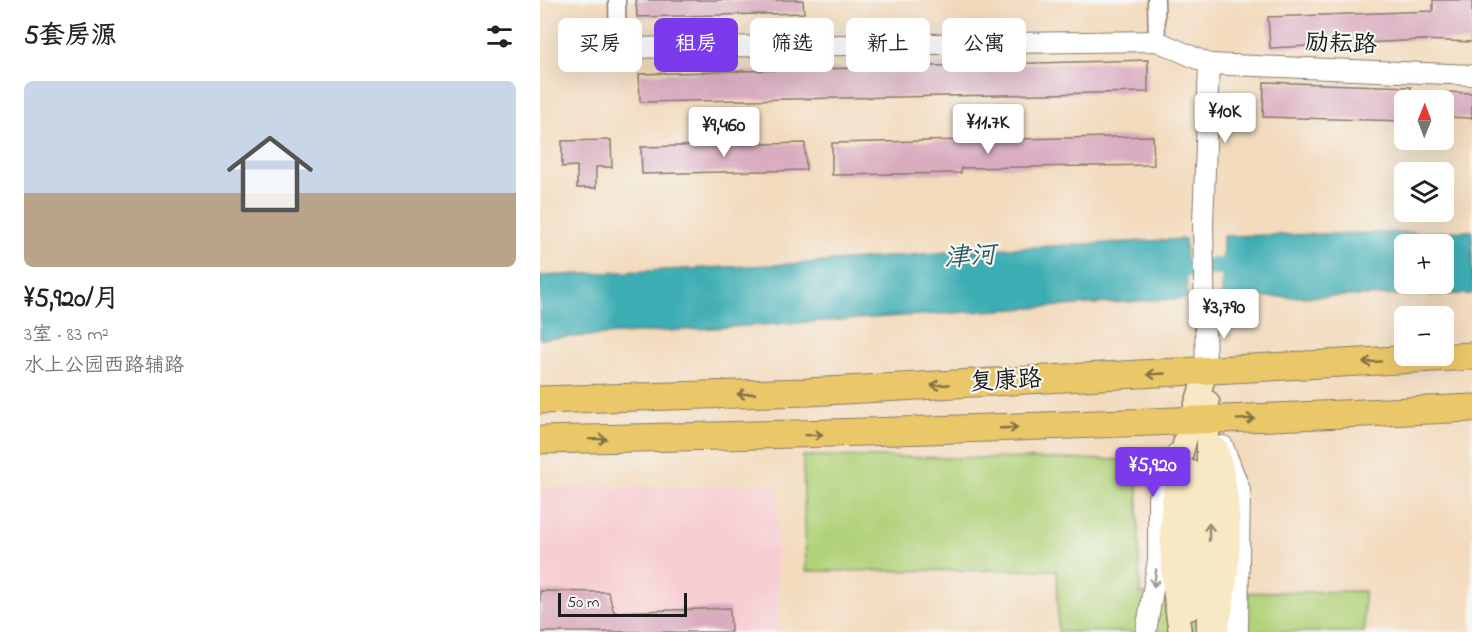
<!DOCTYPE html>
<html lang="zh">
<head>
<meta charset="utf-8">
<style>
  :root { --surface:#fff; --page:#f2f2f2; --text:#222; --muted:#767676; --line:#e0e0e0; --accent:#7c3aed }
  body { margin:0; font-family:"Indie Flower","LXGW WenKai TC",sans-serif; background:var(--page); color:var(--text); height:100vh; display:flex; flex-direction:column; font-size:22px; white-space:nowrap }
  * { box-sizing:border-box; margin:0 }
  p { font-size:20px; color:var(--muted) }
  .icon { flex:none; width:33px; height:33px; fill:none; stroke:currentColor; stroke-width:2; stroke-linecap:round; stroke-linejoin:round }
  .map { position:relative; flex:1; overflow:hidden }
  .side { display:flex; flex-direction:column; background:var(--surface); width:540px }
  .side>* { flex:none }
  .banner { position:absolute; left:18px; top:18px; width:570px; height:54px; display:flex; gap:12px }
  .needle { width:39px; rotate:1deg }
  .fabs { position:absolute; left:854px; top:90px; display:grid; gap:12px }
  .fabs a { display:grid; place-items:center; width:60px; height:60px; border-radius:9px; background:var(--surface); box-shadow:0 6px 24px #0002; font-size:30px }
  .scale { position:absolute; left:18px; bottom:15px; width:129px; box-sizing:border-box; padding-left:6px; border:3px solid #1c1c1c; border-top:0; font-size:16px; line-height:21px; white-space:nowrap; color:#1c1c1c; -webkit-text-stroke:4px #f6f6f2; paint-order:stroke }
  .price { position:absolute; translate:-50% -51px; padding:0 14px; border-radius:6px; background:#fff; color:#222; font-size:20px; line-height:39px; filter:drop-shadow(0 2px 3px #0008) }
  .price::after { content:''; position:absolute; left:50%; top:36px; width:18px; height:14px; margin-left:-9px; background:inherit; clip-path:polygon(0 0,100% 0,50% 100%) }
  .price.current { background:var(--accent); color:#fff }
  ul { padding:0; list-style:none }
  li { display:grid; align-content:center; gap:12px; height:318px; padding:0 24px }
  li+li { border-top:2px solid var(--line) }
  li span { display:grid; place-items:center; height:186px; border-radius:9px; color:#555 }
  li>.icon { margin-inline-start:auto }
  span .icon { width:108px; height:108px; fill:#fffc; stroke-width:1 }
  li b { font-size:26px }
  h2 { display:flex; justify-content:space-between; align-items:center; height:72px; padding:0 24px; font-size:26px }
  .chip { padding:0 21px; border-radius:9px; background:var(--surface); box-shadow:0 6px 24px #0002; font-size:21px; line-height:54px }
  .chip.current { background:var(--accent); color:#fff }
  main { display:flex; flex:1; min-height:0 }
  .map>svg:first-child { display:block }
  .built { fill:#f7cfd3 }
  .green { fill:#b1d178; stroke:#66764a; stroke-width:1.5 }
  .water { fill:#3cadb4; stroke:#2c6468; stroke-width:1.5; fill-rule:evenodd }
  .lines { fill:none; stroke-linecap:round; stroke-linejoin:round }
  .canal { stroke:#3cadb4; stroke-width:18 }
  .building { fill:#daacc0 }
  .minor-casing { stroke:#887b6c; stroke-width:19 }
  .tertiary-casing { stroke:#887b6c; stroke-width:22 }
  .secondary-casing { stroke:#887b6c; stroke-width:25 }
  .trunk-casing { stroke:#887b6c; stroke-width:29 }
  .minor { stroke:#fff; stroke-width:16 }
  .tertiary { stroke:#fff; stroke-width:20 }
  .secondary { stroke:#f7e9c3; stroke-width:22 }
  .trunk { stroke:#eac769; stroke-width:27 }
  .oneway { stroke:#837242 }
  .oneway2 { stroke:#948d78 }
  .oneway3 { stroke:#999 }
  .labels { text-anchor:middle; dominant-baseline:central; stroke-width:4.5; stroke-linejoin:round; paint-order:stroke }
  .street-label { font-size:24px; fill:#1c1c1c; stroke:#f6f6f2 }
  .water-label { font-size:26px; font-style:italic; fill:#2a5d60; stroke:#f6f6f2 }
</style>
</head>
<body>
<main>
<section class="side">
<h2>5套房源<svg class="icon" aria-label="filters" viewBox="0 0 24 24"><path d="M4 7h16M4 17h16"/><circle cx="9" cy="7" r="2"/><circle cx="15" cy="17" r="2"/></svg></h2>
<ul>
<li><span style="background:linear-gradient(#c9d6e8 60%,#b9a48a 0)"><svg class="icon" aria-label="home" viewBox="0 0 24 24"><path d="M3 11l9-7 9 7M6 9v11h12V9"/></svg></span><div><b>¥5,920/月</b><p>3室 · 83 m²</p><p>水上公园西路辅路</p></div></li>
</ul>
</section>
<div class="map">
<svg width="932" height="632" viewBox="0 0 932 632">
  <rect width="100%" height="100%" fill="#f6f6f2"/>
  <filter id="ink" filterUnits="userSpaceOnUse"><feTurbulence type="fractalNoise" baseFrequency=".0167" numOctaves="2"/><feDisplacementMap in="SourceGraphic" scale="12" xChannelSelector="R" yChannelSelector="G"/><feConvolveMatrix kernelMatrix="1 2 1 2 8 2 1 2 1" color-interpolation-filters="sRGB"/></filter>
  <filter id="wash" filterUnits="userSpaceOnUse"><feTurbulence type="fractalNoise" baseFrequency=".008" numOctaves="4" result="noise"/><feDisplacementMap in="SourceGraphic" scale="24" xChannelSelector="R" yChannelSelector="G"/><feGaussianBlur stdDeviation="1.35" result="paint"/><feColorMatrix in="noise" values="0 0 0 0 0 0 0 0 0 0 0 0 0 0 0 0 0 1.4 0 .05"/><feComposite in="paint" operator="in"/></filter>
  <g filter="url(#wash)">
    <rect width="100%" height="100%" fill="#f3dabc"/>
    <path class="built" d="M237,485l1,147h-238v-144z"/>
    <path class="green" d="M263,456l334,4 3,134 224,-3v41h-306l-1,-62 -251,1z"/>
    <g class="water">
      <path d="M932,231v63l-250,4 1,-62zM864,244h39v40h-39z"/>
      <path d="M645,239l2,59 -647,41v-63l271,-13 164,-13z"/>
    </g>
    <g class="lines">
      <path class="canal" d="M622,269l86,-3"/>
    </g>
    <g id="blocks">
      <g class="building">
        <path d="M96,0h167l1,13 -167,4z"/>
        <path d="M893,0h39v42l-50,-2 -152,8 -2,-31 165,-6z"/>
        <path d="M608,60v32l-508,10 -1,-28z"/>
        <path d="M724,82l147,5v13h-7v21l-141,-4z"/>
        <path d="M903,92l29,1v25l-29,-1z"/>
        <path d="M613,136l1,29 -193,3v5l-129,2v-32z"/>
        <path d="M71,140l1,27h-16v21h-19v-22l-15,1v-26z"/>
        <path d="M265,143l1,27 -164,4 -1,-27z"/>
        <path d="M0,591l68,1 6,20 116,-4 1,24h-191z"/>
      </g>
    </g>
  </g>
  <g filter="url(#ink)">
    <use href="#blocks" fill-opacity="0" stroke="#887b6c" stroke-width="1.5"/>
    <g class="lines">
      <g class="minor-casing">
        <g id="minor">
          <path d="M77,0l1,48"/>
          <path d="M616,0l1,41"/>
        </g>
      </g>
      <g class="tertiary-casing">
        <g id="tertiary">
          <path d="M78,48l539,-7 52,23 263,11"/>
          <path d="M666,371l-3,-148 6,-159"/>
          <path d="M683,446l17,44 -2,142"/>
          <path d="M606,632l12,-72v-62l18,-44"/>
        </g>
      </g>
      <g class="secondary-casing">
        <g id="secondary">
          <path d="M677,449c17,60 15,119 0,180"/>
          <path d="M649,609v-138"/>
          <path d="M640,632c-7,-42 -11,-86 -7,-128 3,-44 21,-91 33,-133"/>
          <path d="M668,632v-230"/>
        </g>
      </g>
      <g class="trunk-casing">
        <g id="trunk">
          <path d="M0,400l268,-8 664,-36"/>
          <path d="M0,440c311,-6 621,-17 932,-32"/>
        </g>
      </g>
      <use href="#minor" class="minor"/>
      <use href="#tertiary" class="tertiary"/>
      <use href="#secondary" class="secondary"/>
      <use href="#trunk" class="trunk"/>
    </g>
    <defs><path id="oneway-shaft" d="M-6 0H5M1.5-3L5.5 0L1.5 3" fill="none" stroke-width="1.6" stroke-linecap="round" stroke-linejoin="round" transform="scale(1.5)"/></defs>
    <g class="oneway">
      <use href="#oneway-shaft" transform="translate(832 362) rotate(177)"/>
      <use href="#oneway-shaft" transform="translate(616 374) rotate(177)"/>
      <use href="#oneway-shaft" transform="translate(400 385) rotate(177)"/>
      <use href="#oneway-shaft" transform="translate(206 394) rotate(178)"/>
      <use href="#oneway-shaft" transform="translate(706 419) rotate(-3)"/>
      <use href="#oneway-shaft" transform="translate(469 428) rotate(-2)"/>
      <use href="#oneway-shaft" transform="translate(274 435) rotate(-2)"/>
      <use href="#oneway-shaft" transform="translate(58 439) rotate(-1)"/>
    </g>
    <use class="oneway2" href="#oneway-shaft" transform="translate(669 532) rotate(-90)"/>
    <use class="oneway3" href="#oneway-shaft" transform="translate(615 578) rotate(98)"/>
  </g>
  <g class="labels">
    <g class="street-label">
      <text transform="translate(801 45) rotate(2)">励耘路</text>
      <text transform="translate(466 382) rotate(-3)">复康路</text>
    </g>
    <g class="water-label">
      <text transform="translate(430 258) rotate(-4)">津河</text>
    </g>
  </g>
</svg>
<div class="fabs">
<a><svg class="needle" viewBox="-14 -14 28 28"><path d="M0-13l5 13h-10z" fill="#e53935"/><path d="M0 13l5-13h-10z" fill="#767676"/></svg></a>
<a><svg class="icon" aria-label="layers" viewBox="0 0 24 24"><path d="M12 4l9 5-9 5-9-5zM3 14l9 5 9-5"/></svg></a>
<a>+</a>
<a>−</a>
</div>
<div class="scale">50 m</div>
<b class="price" style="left:685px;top:144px">¥10K</b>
<b class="price" style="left:448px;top:155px">¥11.7K</b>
<b class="price" style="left:184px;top:158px">¥9,460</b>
<b class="price" style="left:684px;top:340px">¥3,790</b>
<b class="price current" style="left:613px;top:498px">¥5,920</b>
<div class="banner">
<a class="chip">买房</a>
<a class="chip current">租房</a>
<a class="chip">筛选</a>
<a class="chip">新上</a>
<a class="chip">公寓</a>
</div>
</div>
</main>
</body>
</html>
